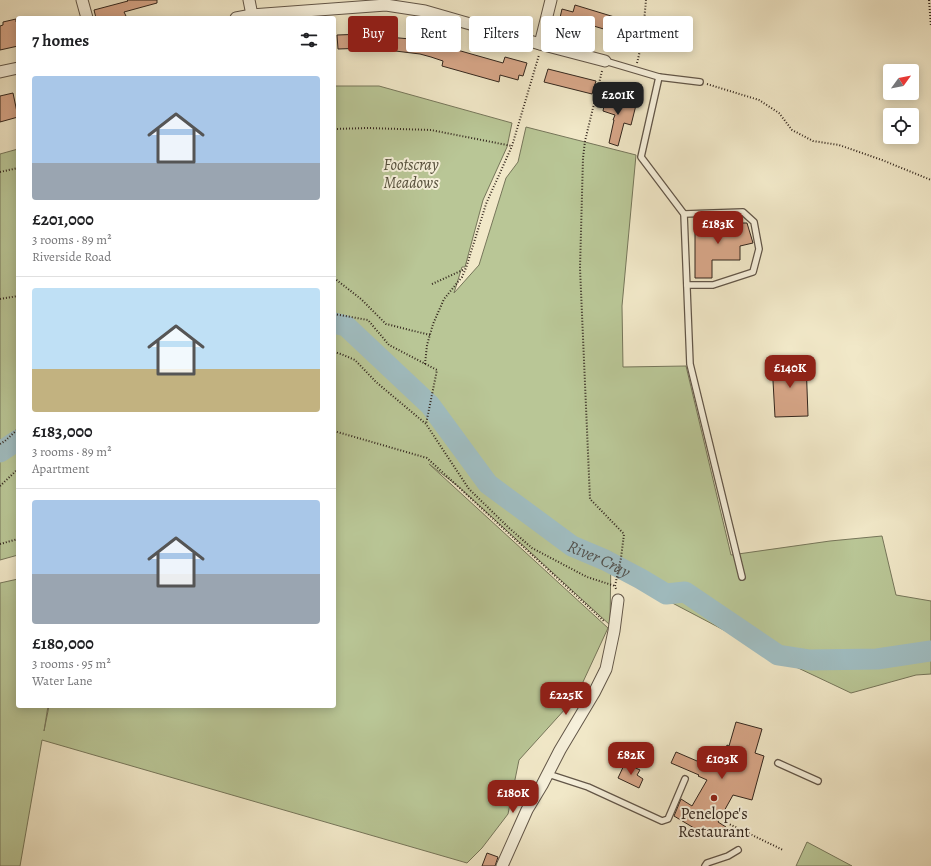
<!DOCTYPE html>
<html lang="en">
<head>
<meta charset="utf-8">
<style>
  :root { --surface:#fff; --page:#f2f2f2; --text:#202124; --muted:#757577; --line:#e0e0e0; --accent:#8f2418 }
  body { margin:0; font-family:Alegreya,serif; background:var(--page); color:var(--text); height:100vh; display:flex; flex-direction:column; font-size:15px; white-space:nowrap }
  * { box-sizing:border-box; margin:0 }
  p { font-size:13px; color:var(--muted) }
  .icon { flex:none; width:22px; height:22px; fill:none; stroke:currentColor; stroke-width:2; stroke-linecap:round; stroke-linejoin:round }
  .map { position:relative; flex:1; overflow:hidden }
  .drawer { position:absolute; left:16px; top:16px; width:320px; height:692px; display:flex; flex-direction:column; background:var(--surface); border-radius:4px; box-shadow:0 2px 10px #0003 }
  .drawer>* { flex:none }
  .top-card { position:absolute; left:348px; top:16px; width:380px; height:36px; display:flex; gap:8px }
  .needle { width:26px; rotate:57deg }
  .fabs { position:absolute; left:883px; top:64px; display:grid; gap:8px }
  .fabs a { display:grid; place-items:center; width:36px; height:36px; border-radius:4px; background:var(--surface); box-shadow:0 2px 10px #0003; font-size:20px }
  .price { position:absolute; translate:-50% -34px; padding:0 9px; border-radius:8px; background:var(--accent); color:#fff; font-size:13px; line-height:26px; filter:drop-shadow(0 1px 2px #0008) }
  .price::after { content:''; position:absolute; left:50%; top:24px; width:12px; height:9px; margin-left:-6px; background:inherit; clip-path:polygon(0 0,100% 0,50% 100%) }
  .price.on { background:#222; color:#fff }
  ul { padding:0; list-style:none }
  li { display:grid; align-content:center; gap:8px; height:212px; padding:0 16px }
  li+li { border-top:1px solid var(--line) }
  li span { display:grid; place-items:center; height:124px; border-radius:4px; color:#555 }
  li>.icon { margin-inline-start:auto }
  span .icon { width:72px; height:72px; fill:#fffc; stroke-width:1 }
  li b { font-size:17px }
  h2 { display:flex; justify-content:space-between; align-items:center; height:48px; padding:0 16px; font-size:17px }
  .pill { padding:0 14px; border-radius:4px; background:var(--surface); box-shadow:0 2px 10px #0003; font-size:14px; line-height:36px }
  .pill.on { background:var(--accent); color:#fff }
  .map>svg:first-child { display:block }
  .green { fill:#b9c696; stroke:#76765a }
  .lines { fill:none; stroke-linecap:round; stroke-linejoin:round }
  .river { stroke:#a0bdc1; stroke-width:21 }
  .building { fill:#d7a688; stroke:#33261d }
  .service-casing { stroke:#625648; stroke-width:8 }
  .minor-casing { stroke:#625648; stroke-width:13 }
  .path { stroke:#33261d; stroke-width:2; stroke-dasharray:1 2; stroke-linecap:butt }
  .service { stroke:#f6f0db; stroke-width:5.5 }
  .minor { stroke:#f6f0db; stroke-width:11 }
  .poi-dot { fill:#8f2418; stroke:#f6f0db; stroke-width:1.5 }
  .labels { text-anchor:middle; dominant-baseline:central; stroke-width:4; stroke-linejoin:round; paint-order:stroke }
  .park-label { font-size:16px; font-style:italic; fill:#544e3b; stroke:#f6f0db }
  .poi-label { font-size:16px; fill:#33261d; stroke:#f6f0db }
  .water-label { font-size:17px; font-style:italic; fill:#54534e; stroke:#f6f0db }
</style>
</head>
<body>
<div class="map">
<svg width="931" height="866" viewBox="0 0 931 866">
  <rect width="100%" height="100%" fill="#f1e8c8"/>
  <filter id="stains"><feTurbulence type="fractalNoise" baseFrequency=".005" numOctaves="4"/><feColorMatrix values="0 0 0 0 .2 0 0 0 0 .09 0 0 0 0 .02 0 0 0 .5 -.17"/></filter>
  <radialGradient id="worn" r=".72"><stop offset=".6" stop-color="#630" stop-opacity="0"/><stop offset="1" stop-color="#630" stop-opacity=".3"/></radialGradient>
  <g class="green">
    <path d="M334,86h45l133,37 -5,24 -24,53 -18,67h-3l-8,26 25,-28 27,-87 12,-16 8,-35 110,28 -14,151 1,61 63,-1 45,189 99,-14 52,-5 14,59 35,6v73l-15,1 -65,18 -74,-35 -156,-82 13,-5 -23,-19 -1,73 -151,-138 -30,-23 179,164 -32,69 -57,63 -11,54 -26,34 -15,15 -425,-123 -22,126h-20v-283l18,-4v127h30l-4,25 5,-25h285z"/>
    <path d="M18,149v406l-18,5v-406z"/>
    <path d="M807,842l45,24h-56z"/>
  </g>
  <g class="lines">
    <g class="river">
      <path id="s1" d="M334,323l12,3 84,79 58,79 84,62 33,14 36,19 25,15 19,-2 93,63 32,5 67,-1 54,-8"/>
      <path d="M0,452l18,-12"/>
    </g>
  </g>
  <g class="building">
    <path d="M127,0h30v3l-33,9 2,4 -7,2h-23l-2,-8 34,-9z"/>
    <path d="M575,5l46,14 -4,14 -30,-9 -1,6 -27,-8 3,-13 11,3z"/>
    <path d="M16,19v3l2,-1v25l-18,4v-24l3,-1v-3z"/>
    <path d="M387,28v13l-22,1 1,6 -28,1 -1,-14 28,-1 -1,-5z"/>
    <path d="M388,37l34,3 81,23 2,-6 22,6 -4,13 -4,-1 -1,5 -18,-5 -1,7 -57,-16 1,-5 -12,-4 -11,-3 -33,-4z"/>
    <path d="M548,69l48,12 -4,13 -48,-12z"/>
    <path d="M13,93l5,24 -18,5v-26z"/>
    <path d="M599,95l37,10 -5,20 -7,-2 -6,23 -9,-3 5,-23h-1l2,-5 -12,-4 1,-5 -7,-2z"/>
    <path d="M695,223h52l6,20 -13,3v14h-28v18h-17z"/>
    <path d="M806,361l2,55 -33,1 -3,-54z"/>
    <path d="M736,722l26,7 -7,24 9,3 -12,44 -19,-5 -15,27 8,5 -6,11 -9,-5 -2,4 -35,-21 7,-17 11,7 15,-26 -9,-4 1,-1 -28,-12 5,-11 28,12 3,-7 15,6 5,-18 2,1z"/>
    <path d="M625,763l15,7 -3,5 6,4 -4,9 -21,-10z"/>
    <path d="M487,853l11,4 -3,9h-13z"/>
  </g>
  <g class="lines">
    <g class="service-casing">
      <g id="service">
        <path d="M605,61l54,16 41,5"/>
        <path d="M659,77l-18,80 43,57 6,150 52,213"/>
        <path d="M684,214l59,-2 11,10 5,27 -6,23 -40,13h-26"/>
        <path d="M778,763l40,18"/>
        <path d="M548,774l40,13 74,34 6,-2 17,-40"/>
        <path d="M705,866l2,-3 21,-7 10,-6"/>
      </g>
    </g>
    <g class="minor-casing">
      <g id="minor">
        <path d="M82,0l5,18"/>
        <path d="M249,0l3,15"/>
        <path d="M236,18l16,-3 134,-10 39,6 115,33 65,17"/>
        <path d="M540,44l11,-44"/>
        <path d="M0,72l18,-4"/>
        <path d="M502,866l25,-56 15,-25 18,-35 34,-57 12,-24 8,-38 4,-31"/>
      </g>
    </g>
    <g class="path">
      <path d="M929,0l2,27"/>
      <path d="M637,63l2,-8 4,-22 3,-33"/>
      <path d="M602,71l-17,70 -2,17 -3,110 10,231 34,35 -3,24 -6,28 1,3"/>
      <path d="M707,84l52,16 20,13 13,17 21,11 26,4 43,15 49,20"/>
      <path d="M334,129l34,-1 63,2 81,16"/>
      <path d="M0,172l18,-4"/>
      <path d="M334,278l27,21 25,25 44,11"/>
      <path d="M432,284l33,-15"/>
      <path d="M0,299l18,-3"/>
      <path d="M334,314l34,6 21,25 48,25 -11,54"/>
      <path d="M334,352l7,2 14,6 21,22 50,42 43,65 40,39 23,20 55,29 28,9"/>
      <path d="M425,364l2,-19 6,-21 11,-25 18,-22 4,-9 20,-64 26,-58 27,-91"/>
      <path d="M334,431l93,27 178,164"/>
      <path d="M0,444l5,-3 13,-12"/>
      <path d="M0,486l18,-17"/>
      <path d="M0,544l18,-5"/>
      <path d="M723,825l2,-3 58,28"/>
    </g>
    <use href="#service" class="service"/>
    <use href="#minor" class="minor"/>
  </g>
  <circle class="poi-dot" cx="714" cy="798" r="4"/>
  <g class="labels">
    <g class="park-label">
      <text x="411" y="165">Footscray<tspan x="411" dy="18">Meadows</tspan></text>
    </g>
    <g class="poi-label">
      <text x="714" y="814">Penelope's<tspan x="714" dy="18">Restaurant</tspan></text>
    </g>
    <g class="water-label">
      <text stroke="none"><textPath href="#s1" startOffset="360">River Cray</textPath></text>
    </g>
  </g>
  <rect width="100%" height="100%" filter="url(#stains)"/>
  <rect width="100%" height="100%" fill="url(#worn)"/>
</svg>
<div class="fabs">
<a><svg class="needle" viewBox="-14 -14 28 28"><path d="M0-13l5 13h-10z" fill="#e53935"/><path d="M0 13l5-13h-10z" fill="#757577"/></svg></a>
<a><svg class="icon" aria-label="locate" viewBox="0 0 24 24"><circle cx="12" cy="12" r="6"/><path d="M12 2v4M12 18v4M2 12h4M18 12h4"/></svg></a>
</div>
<b class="price on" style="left:618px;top:116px">£201K</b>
<b class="price" style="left:718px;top:245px">£183K</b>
<b class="price" style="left:790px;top:389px">£140K</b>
<b class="price" style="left:566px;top:716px">£225K</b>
<b class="price" style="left:631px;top:776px">£82K</b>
<b class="price" style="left:722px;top:780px">£103K</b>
<b class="price" style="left:513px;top:814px">£180K</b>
<div class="top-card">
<a class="pill on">Buy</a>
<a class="pill">Rent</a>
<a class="pill">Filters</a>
<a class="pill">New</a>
<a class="pill">Apartment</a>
</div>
<section class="drawer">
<h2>7 homes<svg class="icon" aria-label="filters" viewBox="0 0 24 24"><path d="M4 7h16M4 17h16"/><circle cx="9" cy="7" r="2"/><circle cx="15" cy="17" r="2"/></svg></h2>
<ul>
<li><span style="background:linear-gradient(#a9c7e8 70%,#9aa5b1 0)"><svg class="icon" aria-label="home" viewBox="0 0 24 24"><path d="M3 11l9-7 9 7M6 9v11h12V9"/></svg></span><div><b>£201,000</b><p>3 rooms · 89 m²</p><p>Riverside Road</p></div></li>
<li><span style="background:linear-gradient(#bfe0f5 65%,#c2b280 0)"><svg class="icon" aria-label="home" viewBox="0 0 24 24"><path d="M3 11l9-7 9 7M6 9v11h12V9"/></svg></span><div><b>£183,000</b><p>3 rooms · 89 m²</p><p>Apartment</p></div></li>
<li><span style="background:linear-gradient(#a9c7e8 60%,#9aa5b1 0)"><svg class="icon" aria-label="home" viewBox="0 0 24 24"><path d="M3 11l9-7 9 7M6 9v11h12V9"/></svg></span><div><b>£180,000</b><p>3 rooms · 95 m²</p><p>Water Lane</p></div></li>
</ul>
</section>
</div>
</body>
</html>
